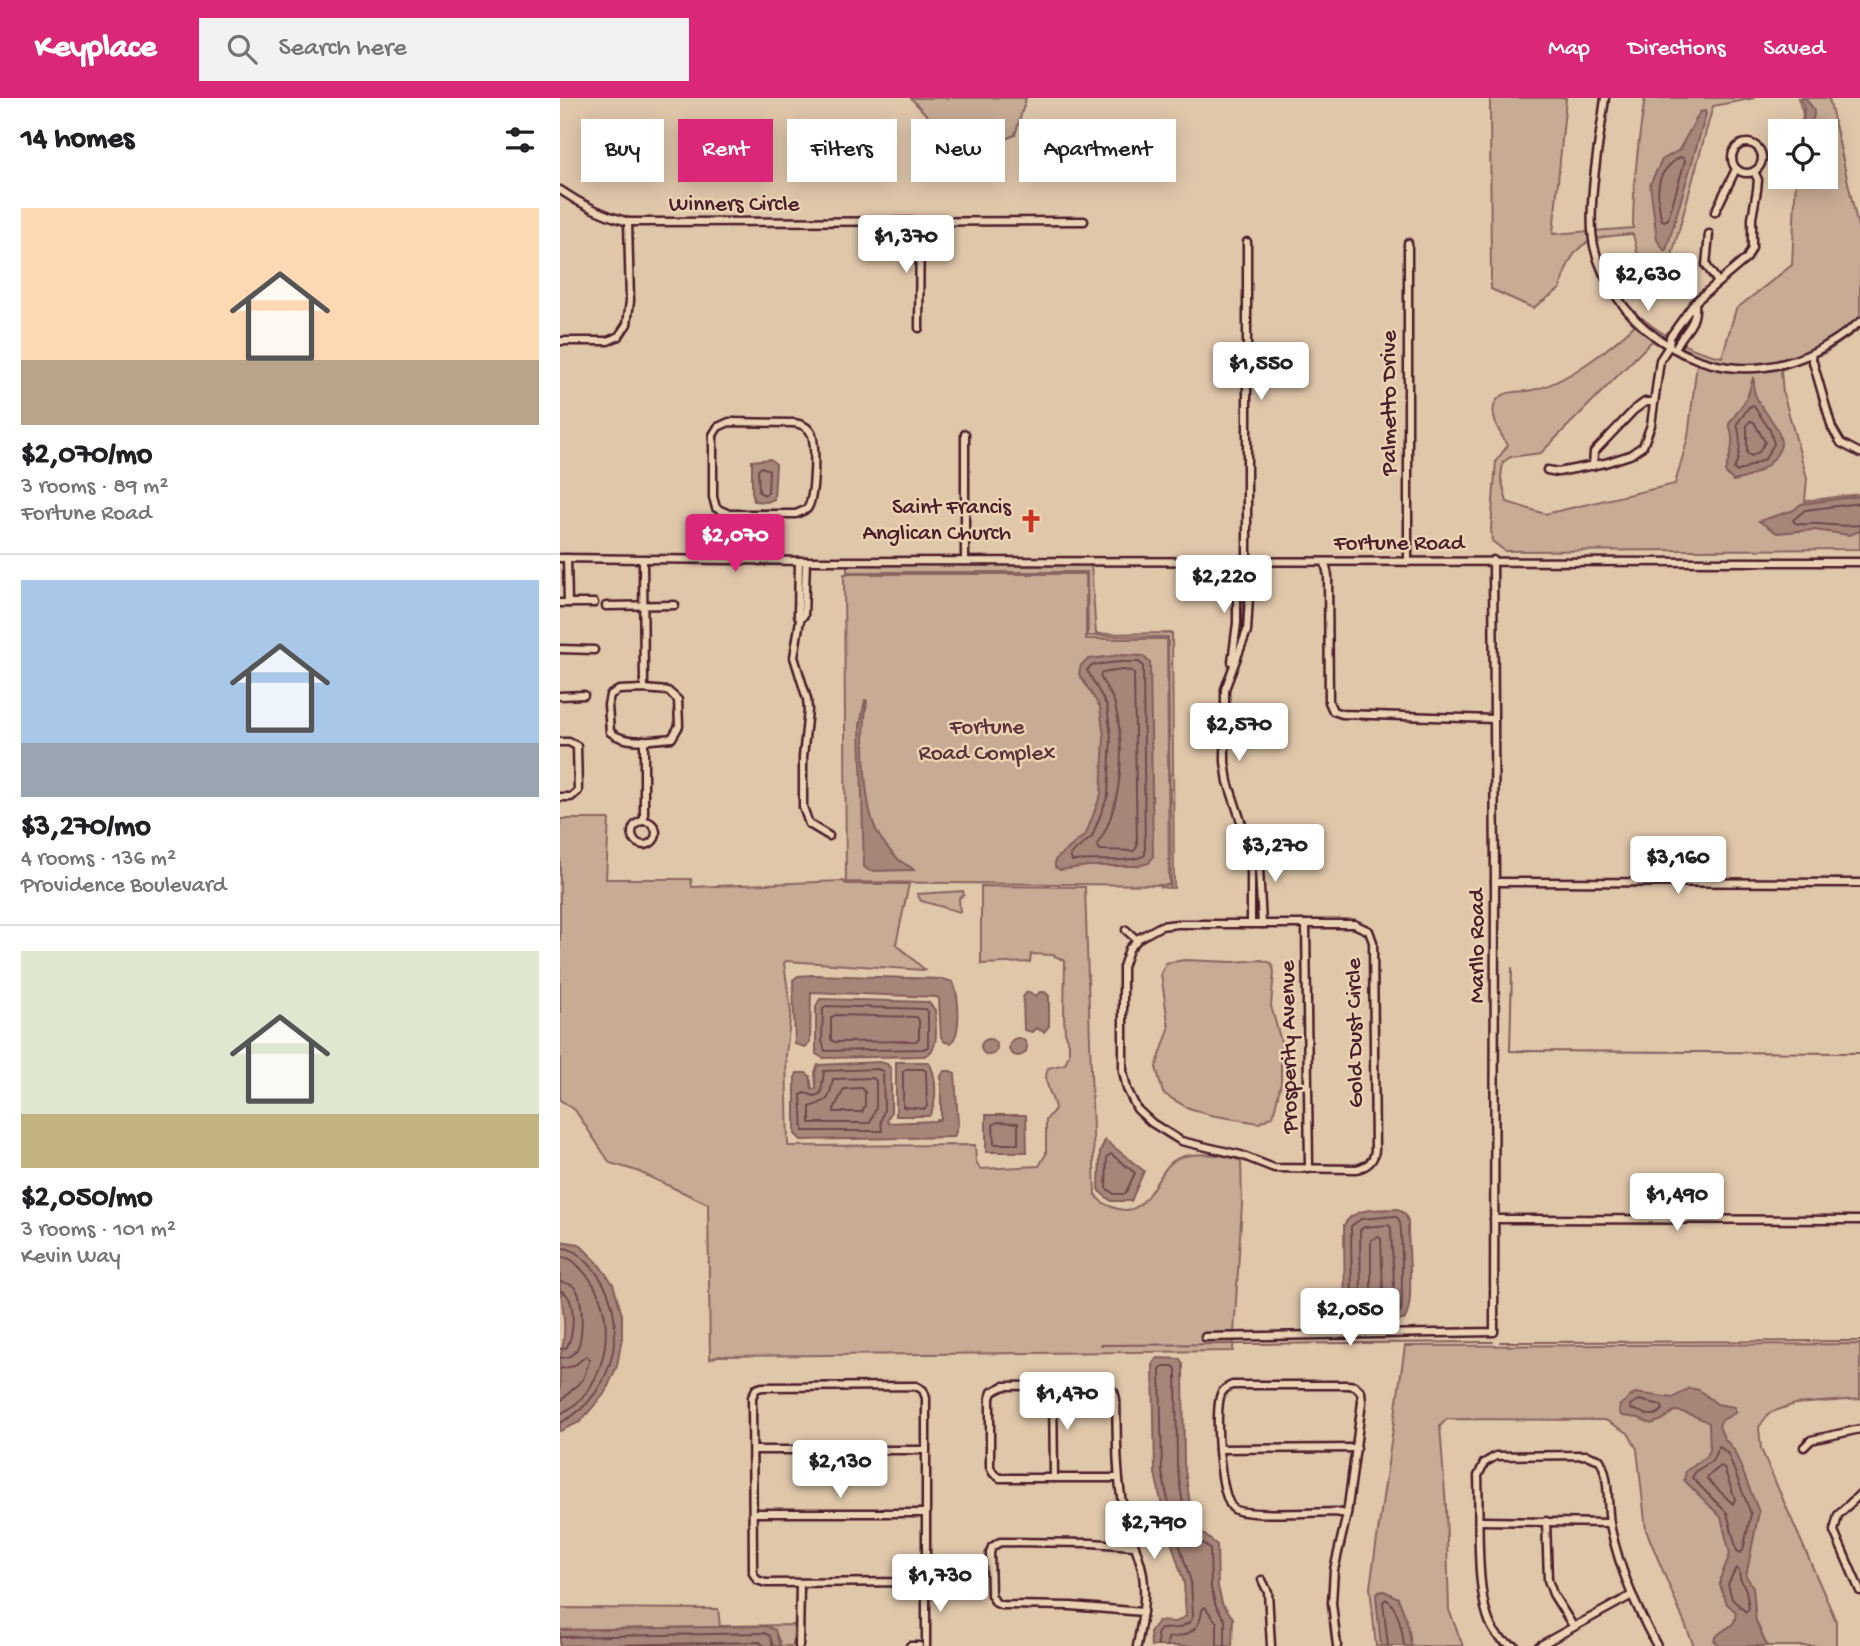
<!DOCTYPE html>
<html lang="en">
<head>
<meta charset="utf-8">
<style>
  :root { --surface:#fff; --page:#f2f2f2; --text:#202124; --muted:#757577; --line:#e0e0e0; --accent:#db2777 }
  body { margin:0; font-family:"Gochi Hand",sans-serif; background:var(--page); color:var(--text); height:100vh; display:flex; flex-direction:column; font-size:26px; white-space:nowrap }
  * { box-sizing:border-box; margin:0 }
  p { font-size:23px; color:var(--muted) }
  .icon { flex:none; width:38px; height:38px; fill:none; stroke:currentColor; stroke-width:2; stroke-linecap:round; stroke-linejoin:round }
  .map { position:relative; flex:1; overflow:hidden }
  .panel { display:flex; flex-direction:column; background:var(--surface); width:560px }
  .panel>* { flex:none }
  .banner { position:absolute; left:21px; top:21px; width:665px; height:63px; display:flex; gap:14px }
  .fabs { position:absolute; left:1208px; top:21px; display:grid; gap:14px }
  .fabs a { display:grid; place-items:center; width:70px; height:70px; border-radius:0px; background:var(--surface); box-shadow:0 4px 18px #0003; font-size:35px }
  .price { position:absolute; translate:-50% -60px; padding:0 16px; border-radius:7px; background:#fff; color:#222; font-size:23px; line-height:46px; filter:drop-shadow(0 2px 4px #0008) }
  .price::after { content:''; position:absolute; left:50%; top:42px; width:21px; height:16px; margin-left:-10px; background:inherit; clip-path:polygon(0 0,100% 0,50% 100%) }
  .price.active { background:var(--accent); color:#fff }
  ul { padding:0; list-style:none }
  li { display:grid; align-content:center; gap:14px; height:371px; padding:0 21px }
  li+li { border-top:2px solid var(--line) }
  li span { display:grid; place-items:center; height:217px; border-radius:0px; color:#555 }
  li>.icon { margin-inline-start:auto }
  span .icon { width:126px; height:126px; fill:#fffc; stroke-width:1 }
  li b { font-size:30px }
  h2 { display:flex; justify-content:space-between; align-items:center; height:84px; padding:0 21px; font-size:30px }
  .pill { padding:0 24px; border-radius:0px; background:var(--surface); box-shadow:0 4px 18px #0003; font-size:24px; line-height:63px }
  .pill.active { background:var(--accent); color:#fff }
  header { display:flex; align-items:center; gap:42px; box-sizing:border-box; height:98px; padding:0 35px; background:var(--accent); color:#fff }
  header strong { font-size:33px }
  nav { display:flex; gap:38px; margin-inline-start:auto; font-size:24px }
  .search { width:490px; height:63px; background:var(--page); display:flex; align-items:center; gap:18px; box-sizing:border-box; padding:0 24px; border-radius:0px; color:var(--muted); font-size:26px }
  main { display:flex; flex:1; min-height:0 }
  .map>svg:first-child { display:block }
  .green { fill:#c7ab95; stroke:#886560; stroke-width:2; fill-rule:evenodd }
  .water { fill:#a7867a; stroke:#825d5a; stroke-width:2 }
  .lines { fill:none; stroke-linecap:round; stroke-linejoin:round }
  .shore { stroke:#6f484b; stroke-width:2 }
  .stream { stroke:#825d5a; stroke-width:2 }
  .minor-casing { stroke:#4a1f2b; stroke-width:11 }
  .minor { stroke:#ead2b2; stroke-width:6 }
  .labels { text-anchor:middle; dominant-baseline:central; stroke-width:5; stroke-linejoin:round; paint-order:stroke }
  .street-label { font-size:23px; fill:#4a1f2b; stroke:#ead2b2 }
  .poi-label { font-size:23px; fill:#4a1f2b; stroke:#ead2b2; text-anchor:end }
  .park-label { font-size:23px; fill:#5d343b; stroke:#ead2b2 }
</style>
</head>
<body>
<header>
<strong>Keyplace</strong>
<div class="search"><svg class="icon" aria-label="search" viewBox="0 0 24 24"><circle cx="10" cy="10" r="6"/><path d="M15 15l6 6"/></svg>Search here</div>
<nav><a>Map</a><a>Directions</a><a>Saved</a></nav>
</header>
<main>
<section class="panel">
<h2>14 homes<svg class="icon" aria-label="filters" viewBox="0 0 24 24"><path d="M4 7h16M4 17h16"/><circle cx="9" cy="7" r="2"/><circle cx="15" cy="17" r="2"/></svg></h2>
<ul>
<li><span style="background:linear-gradient(#ffd9b3 70%,#b9a48a 0)"><svg class="icon" aria-label="home" viewBox="0 0 24 24"><path d="M3 11l9-7 9 7M6 9v11h12V9"/></svg></span><div><b>$2,070/mo</b><p>3 rooms · 89 m²</p><p>Fortune Road</p></div></li>
<li><span style="background:linear-gradient(#a9c7e8 75%,#9aa5b1 0)"><svg class="icon" aria-label="home" viewBox="0 0 24 24"><path d="M3 11l9-7 9 7M6 9v11h12V9"/></svg></span><div><b>$3,270/mo</b><p>4 rooms · 136 m²</p><p>Providence Boulevard</p></div></li>
<li><span style="background:linear-gradient(#dfe7d0 75%,#c2b280 0)"><svg class="icon" aria-label="home" viewBox="0 0 24 24"><path d="M3 11l9-7 9 7M6 9v11h12V9"/></svg></span><div><b>$2,050/mo</b><p>3 rooms · 101 m²</p><p>Kevin Way</p></div></li>
</ul>
</section>
<div class="map">
<svg width="1300" height="1548" viewBox="0 0 1300 1548">
  <rect width="100%" height="100%" fill="#e0c7aa"/>
  <filter id="ink" filterUnits="userSpaceOnUse"><feTurbulence type="fractalNoise" baseFrequency=".0143" numOctaves="2"/><feDisplacementMap in="SourceGraphic" scale="14" xChannelSelector="R" yChannelSelector="G"/><feConvolveMatrix kernelMatrix="1 2 1 2 8 2 1 2 1" color-interpolation-filters="sRGB"/></filter>
  <g filter="url(#ink)">
    <g class="green">
      <path d="M351,0h115l-11,37c-45,21 -74,-2 -104,-37z"/>
      <path d="M930,0h76l-13,136 80,-6c0,-44 5,-87 12,-130h110l-42,8 -44,160 -8,16 -9,4 -12,-22 -7,-30c-47,3 -60,7 -73,55l-27,19 -42,-19z"/>
      <path d="M1238,0h31l31,138v93l-35,24 -44,17 2,23 24,85 -2,23 55,-7v55l-355,2 -13,-10 -1,-12 5,-68 12,-16c-8,-11 -21,-31 -11,-45 9,-11 24,-7 36,-10 36,-8 83,-46 109,-72 24,20 49,33 80,39l14,-48 56,-44 4,-88h29v-46h-24l2,-17zM1092,243l29,17 16,5 -9,74 -13,47 -130,30 -38,-12 -6,-24 2,-16 8,-5 30,-4z"/>
      <path d="M287,467h244l5,69 76,-1 2,255 -15,-1 10,1 2,-3 -3,-248 -80,-1 -1,-64h-240z"/>
      <path d="M284,476h242v65h81l2,246 -323,-3z"/>
      <path d="M0,721h49l-3,60h85l1,8 151,-6 3,3h63l-13,60 29,26 -139,-9 -2,2 7,49 -5,43 2,91 187,-1 1,16 4,8 59,-3 7,-12v-34l9,-11c-2,-15 -13,-25 -7,-41l17,-4 4,-10v-11l-4,-11 -1,-15 1,-56 -12,-6 -22,-1 -1,8 -49,2v-78l104,1 10,307c5,8 8,9 17,13 39,17 42,-42 69,-50 18,-5 43,-3 60,4l1,43 -9,147 -515,5 -8,3 -2,-155 -71,-33 -27,-8 -35,-53 -15,-10z"/>
      <path d="M403,793l1,4 -5,3 1,14 -39,-11 -4,-7z"/>
      <path d="M624,862l49,2 29,-2 9,3 3,8 -3,35 10,36v41l-8,33 -14,7 -49,-8 -24,-8 -23,-14 -7,-26 13,-38 -8,-55 5,-11z"/>
      <path d="M1300,1246v55l-65,5 -26,9 -10,14 2,22 75,172v25h-142l-48,-116 -9,-81 -9,-16 -23,-13 -158,-1 -7,7 6,81 3,103 14,36h-87l-6,-59 35,-241z"/>
      <path d="M0,1510l158,1 2,17 74,-1 -1,21h-13v-4l-14,-16 -206,4z"/>
    </g>
    <g class="water">
      <path d="M1241,0h4c4,7 13,10 7,23l7,10h-17l2,-22z"/>
      <path d="M1145,13l1,3 -40,137 -2,-1 -7,-10 -7,-56 12,-24 17,-10 21,-38z"/>
      <path d="M1193,280c3,6 -1,9 2,16 6,18 26,30 26,51 -6,20 -29,33 -48,36l-8,-9c5,-18 11,-28 4,-48l18,-26z"/>
      <path d="M210,361l6,5 -2,35 -7,3 -13,-1 -2,-10v-30z"/>
      <path d="M1300,398v35l-11,4 -35,-5 -37,3 -18,-12 35,-11 7,-6z"/>
      <path d="M561,557l22,1 7,7 3,194 -4,6 -11,3h-50l-28,4 -5,-3v-7l31,-26 15,-40 3,-57 -4,-30 -21,-33 2,-9 8,-6z"/>
      <path d="M305,602l2,1c-5,31 -5,110 13,136 6,9 16,22 25,27 3,2 7,3 9,6l-44,1 -6,-4 -4,-141z"/>
      <path d="M253,877l130,4 10,3c6,14 9,50 -2,61l-6,-1 -4,-5 -2,-38 -2,-2 -126,-5 -1,50 -4,5 -11,-3 -2,-64 5,-4z"/>
      <path d="M467,894l9,4 4,-4h5l4,4v30l-5,6 -8,-4 -4,4 -8,-2 -1,-33z"/>
      <path d="M260,901l108,3 7,8c0,14 6,41 -11,46l-101,2 -7,-4v-48z"/>
      <circle cx="458" cy="949" r="9"/>
      <circle cx="429" cy="949" r="8"/>
      <path d="M319,964l8,2 4,5v43l-4,9 2,2 46,-2 6,-2v-43l3,-5h7l4,3 3,51 -4,12 -153,3 -6,-6v-56l2,-5h9l4,3 2,13h4l-1,-17 3,-7z"/>
      <path d="M336,964h32c9,11 10,42 1,54h-33z"/>
      <path d="M426,1017h40l1,37h-41z"/>
      <path d="M545,1042l39,31 -13,30h-20l-12,-10 1,-39z"/>
      <path d="M838,1111l7,5 3,7c-1,23 8,83 -4,99l-56,1 -3,-2 -1,-94c11,-19 35,-15 54,-16z"/>
      <path d="M0,1143l19,3 18,18 16,22 9,31v23l-5,28 -12,27 -25,29 -20,9v-74c8,-25 3,-47 0,-71 0,-15 0,-31 0,-45z"/>
      <path d="M597,1260l23,1 3,5 1,100 7,46 11,23 15,12 1,42 4,16 11,15 -1,28h-81l-1,-14 8,-11 18,1 10,-6 -2,-33 -18,-58 -11,-52 -2,-110z"/>
      <path d="M1129,1290l10,2 18,14 18,3v6l-14,8 -2,5 5,12 10,12 25,62 -13,64 7,11 3,34 11,25h-48l-5,-6c6,-13 25,-11 21,-29l-8,-7 -7,-19v-6l10,-25 -9,-37 -37,-37 2,-9 21,-15 3,-6 -1,-27c-9,-5 -25,-12 -35,-12l-12,9 -11,4 -12,-6 -17,-2 -3,-4 1,-7 15,-12 38,5z"/>
      <path d="M824,1493l14,7c7,17 12,31 13,48h-30l-5,-50 2,-4z"/>
      <path d="M206,1528l9,4 5,16h-220v-16z"/>
    </g>
    <g class="lines">
      <g class="shore">
        <path d="M1120,59l4,1 1,3 -17,58 -4,2 -3,-2c-4,-28 -8,-45 19,-62z"/>
        <path d="M1193,307l17,25 4,14 -9,15 -28,13 -3,-3c7,-14 7,-31 3,-45l12,-17z"/>
        <path d="M1190,323l4,1 11,20 -6,10 -8,4 -4,-3v-28z"/>
        <path d="M202,369l7,3 -1,22 -3,3 -6,-3 -1,-22z"/>
        <path d="M1300,405l-55,7 -12,10 2,3c8,3 15,0 23,1 17,1 25,3 42,1"/>
        <path d="M561,564h18l4,4 2,189c-10,8 -56,4 -73,6l-2,-6 22,-18 16,-42 3,-58 -4,-31 -20,-36 5,-5z"/>
        <path d="M562,572l10,1 2,3 3,173 -3,4 -34,-1 -3,-5c25,-38 29,-96 18,-140 -2,-10 -11,-19 -15,-29l2,-3z"/>
        <path d="M266,908l100,3 2,3v35l-5,2 -98,2 -3,-10 1,-32z"/>
        <path d="M275,917l82,2 2,3v18l-3,3 -82,1 -3,-3v-21z"/>
        <path d="M317,971l6,2 1,39 -3,11 1,10h-79l-2,-36 4,-2 10,3 6,-3 3,-22z"/>
        <path d="M346,971h17l3,2 1,35 -2,3 -22,-2v-35z"/>
        <path d="M313,980l3,3v27l-6,15h-60v-16c21,-7 19,-8 23,-28z"/>
        <path d="M302,990l3,4v14l-3,6h-28v-3l10,-20z"/>
        <path d="M437,1024l21,1v21h-24l-1,-19z"/>
        <path d="M551,1056l24,19 -10,21h-11l-8,-6 1,-31z"/>
        <path d="M835,1118c1,1 3,2 4,4 4,5 3,80 2,91l-3,2 -43,1 -3,-4 -1,-84 10,-7z"/>
        <path d="M829,1127l2,3c0,25 5,49 2,74l-3,2 -26,1 -3,-3 -1,-72 4,-3z"/>
        <path d="M818,1138l3,3 2,52 -2,3h-6l-4,-3v-51z"/>
        <path d="M0,1150c13,0 18,6 27,14 48,46 31,134 -27,161"/>
        <path d="M0,1159c10,0 15,5 22,13 39,38 29,120 -22,144"/>
        <path d="M0,1184c6,1 11,1 15,6 9,10 9,54 0,64 -4,5 -9,6 -15,6"/>
        <path d="M0,1193c17,2 15,46 6,57l-6,1"/>
        <path d="M0,1271l14,-3 12,-10 4,3 -7,20 -23,23"/>
        <path d="M1079,1302l22,5 2,4c-10,12 -19,3 -32,0l-1,-4z"/>
        <path d="M1159,1348l9,8 23,60 -8,36 -2,3 -4,-2 -10,-38 -35,-35 4,-7 16,-10z"/>
        <path d="M1161,1368l3,2 11,31 -2,5 -26,-25 1,-3z"/>
        <path d="M1176,1470l3,2 1,8 6,12 3,18 -3,4 -14,-13 -4,-15z"/>
        <path d="M0,1539l204,-4 6,3 3,10"/>
        <path d="M0,1548l200,-4 4,4"/>
        <path d="M598,1548l-1,-12 4,-5 18,-1 11,-6 3,-6 -2,-34 -18,-58 -11,-52 -2,-103 4,-3h9l3,3 1,96 7,46 12,26 14,12 1,39 5,18 9,14v26"/>
        <path d="M607,1548l1,-8c19,-1 33,-8 34,-28l3,-3 12,16v23"/>
        <path d="M828,1548l-5,-44 3,-3c12,7 17,34 18,47"/>
      </g>
      <g class="stream">
        <path d="M952,870l-2,83 350,2"/>
        <path d="M940,1244l360,-1"/>
        <path d="M541,1247l392,-3"/>
      </g>
      <g class="minor-casing">
        <g id="minor">
          <path d="M1045,0c-5,41 -19,109 -11,148 17,74 96,132 171,121 38,-5 66,-22 95,-45"/>
          <circle cx="1187" cy="60" r="15"/>
          <path d="M0,92c22,15 43,25 68,32l456,-1"/>
          <path d="M1155,114l21,-43"/>
          <path d="M1149,136l-3,31 12,17"/>
          <path d="M848,145v319"/>
          <path d="M359,230l1,-106"/>
          <path d="M0,243h48l11,-5 8,-12 3,-23 -2,-79"/>
          <path d="M1115,251c9,-20 22,-22 20,-47"/>
          <path d="M1251,257l21,73 9,15 19,10"/>
          <path d="M169,324l65,1c8,1 15,4 18,12 4,13 3,64 -5,74l-11,5h-67l-13,-6 -3,-11v-62l5,-8z"/>
          <path d="M405,336v127"/>
          <path d="M1033,368l1,-14 40,-42 11,-8h9"/>
          <path d="M987,372l11,2 47,-9 25,-8 13,-9 8,-21 9,-65 9,-14 1,-9 25,-35 52,-44 5,-10v-30l5,-28 1,-10 -4,-9"/>
          <path d="M0,460l246,3 1054,1"/>
          <path d="M7,460l1,45"/>
          <path d="M83,462l1,129 24,2 10,9 1,26 -7,12c-20,2 -46,7 -62,-6l-2,-27 2,-10 9,-5 25,-1"/>
          <path d="M200,463v-47"/>
          <path d="M205,463l1,-47"/>
          <path d="M239,463l-1,54 2,5"/>
          <path d="M246,463l-2,54 -4,5 -6,37 13,42 1,11 -5,47v50l6,17 20,12"/>
          <path d="M687,464v-320"/>
          <path d="M691,464l-4,69 -22,58v73l3,20 23,70 8,17 3,55"/>
          <path d="M765,464l3,14 1,126 4,9 9,3 152,5"/>
          <path d="M0,505h34"/>
          <path d="M46,508l69,-1"/>
          <path d="M0,551l34,1"/>
          <path d="M672,564l5,-39v-61"/>
          <path d="M0,598l24,-1"/>
          <path d="M0,644h9l8,4 1,45 -7,6h-11"/>
          <circle cx="84" cy="735" r="12"/>
          <path d="M84,723v-81"/>
          <path d="M691,756v70"/>
          <path d="M935,784l365,1"/>
          <path d="M617,826h177l15,7 4,11 2,208c-1,11 -7,16 -18,19l-83,-1 -33,-13 -60,-14 -29,-18 -15,-14 -10,-20 -4,-18v-104l6,-18 10,-11 22,-12z"/>
          <path d="M746,826l3,245"/>
          <path d="M566,832l11,10"/>
          <path d="M934,1121l366,1"/>
          <path d="M645,1239l289,-5 1,-450 -2,-322"/>
          <path d="M493,1287l1,93"/>
          <path d="M1244,1349l7,-7 49,-11"/>
          <path d="M659,1351l138,-1"/>
          <path d="M194,1352h171"/>
          <path d="M558,1380h-118l-7,-5 -3,-6v-69l2,-6 12,-6 100,-1 10,7 2,7c1,36 0,73 7,109 4,19 13,38 18,57 7,27 1,55 -4,81"/>
          <path d="M1300,1396l-22,21 -4,16 26,60"/>
          <path d="M194,1415h171"/>
          <path d="M920,1423l130,2"/>
          <path d="M986,1423l2,59 5,14 20,32"/>
          <path d="M575,1448l-44,-3 -91,-1 -8,5 -2,6 1,42 5,8 5,2 70,1 72,6"/>
          <path d="M702,1482l6,12 3,54"/>
          <path d="M366,1484l-160,1 -9,-3 -4,-7 -1,-176 4,-8 6,-2 154,-1 7,4 3,8v248"/>
          <path d="M239,1548l1,-63"/>
          <path d="M350,1548h9"/>
          <path d="M777,1548l-5,-43 2,-33 13,-56 15,-112 -1,-10 -6,-6 -7,-1h-116c-5,2 -9,4 -11,9 -7,16 -2,105 13,115 11,8 83,3 101,3l12,2"/>
          <path d="M955,1548c-6,-2 -14,-6 -18,-11 -24,-27 -17,-122 -19,-159l6,-13 12,-7 90,-1 14,5c11,21 6,46 11,69 9,41 26,81 46,117"/>
          <path d="M979,1548l93,-51"/>
        </g>
      </g>
      <use href="#minor" class="minor"/>
    </g>
  </g>
  <defs>
    <g id="church-bare" transform="scale(1.89)"><path d="M-1.2-6h2.4v3.5h3.3v2.4h-3.3V6h-2.4V-.1h-3.3v-2.4h3.3Z" fill="#c8321e" stroke="#ead2b2" stroke-width="2.5" paint-order="stroke"/></g>
  </defs>
  <g fill-rule="evenodd">
    <use href="#church-bare" x="471" y="423"/>
  </g>
  <g class="labels">
    <g class="street-label">
      <text x="174" y="107">Winners Circle</text>
      <text transform="translate(830 305) rotate(-90)">Palmetto Drive</text>
      <text x="839" y="446">Fortune Road</text>
      <text transform="translate(918 848) rotate(-90)">Marllo Road</text>
      <text transform="translate(796 935) rotate(-91)">Gold Dust Circle</text>
      <text transform="translate(730 949) rotate(-91)">Prosperity Avenue</text>
    </g>
    <g class="poi-label">
      <text x="451" y="410">Saint Francis<tspan x="451" dy="26">Anglican Church</tspan></text>
    </g>
    <g class="park-label">
      <text x="427" y="630">Fortune<tspan x="427" dy="26">Road Complex</tspan></text>
    </g>
  </g>
</svg>
<div class="fabs">
<a><svg class="icon" aria-label="locate" viewBox="0 0 24 24"><circle cx="12" cy="12" r="6"/><path d="M12 2v4M12 18v4M2 12h4M18 12h4"/></svg></a>
</div>
<b class="price" style="left:346px;top:177px">$1,370</b>
<b class="price" style="left:1088px;top:215px">$2,630</b>
<b class="price" style="left:701px;top:304px">$1,550</b>
<b class="price active" style="left:175px;top:476px">$2,070</b>
<b class="price" style="left:664px;top:517px">$2,220</b>
<b class="price" style="left:679px;top:665px">$2,570</b>
<b class="price" style="left:715px;top:786px">$3,270</b>
<b class="price" style="left:1118px;top:798px">$3,160</b>
<b class="price" style="left:1117px;top:1135px">$1,490</b>
<b class="price" style="left:790px;top:1250px">$2,050</b>
<b class="price" style="left:507px;top:1334px">$1,470</b>
<b class="price" style="left:280px;top:1402px">$2,130</b>
<b class="price" style="left:594px;top:1463px">$2,790</b>
<b class="price" style="left:380px;top:1516px">$1,730</b>
<div class="banner">
<a class="pill">Buy</a>
<a class="pill active">Rent</a>
<a class="pill">Filters</a>
<a class="pill">New</a>
<a class="pill">Apartment</a>
</div>
</div>
</main>
</body>
</html>
